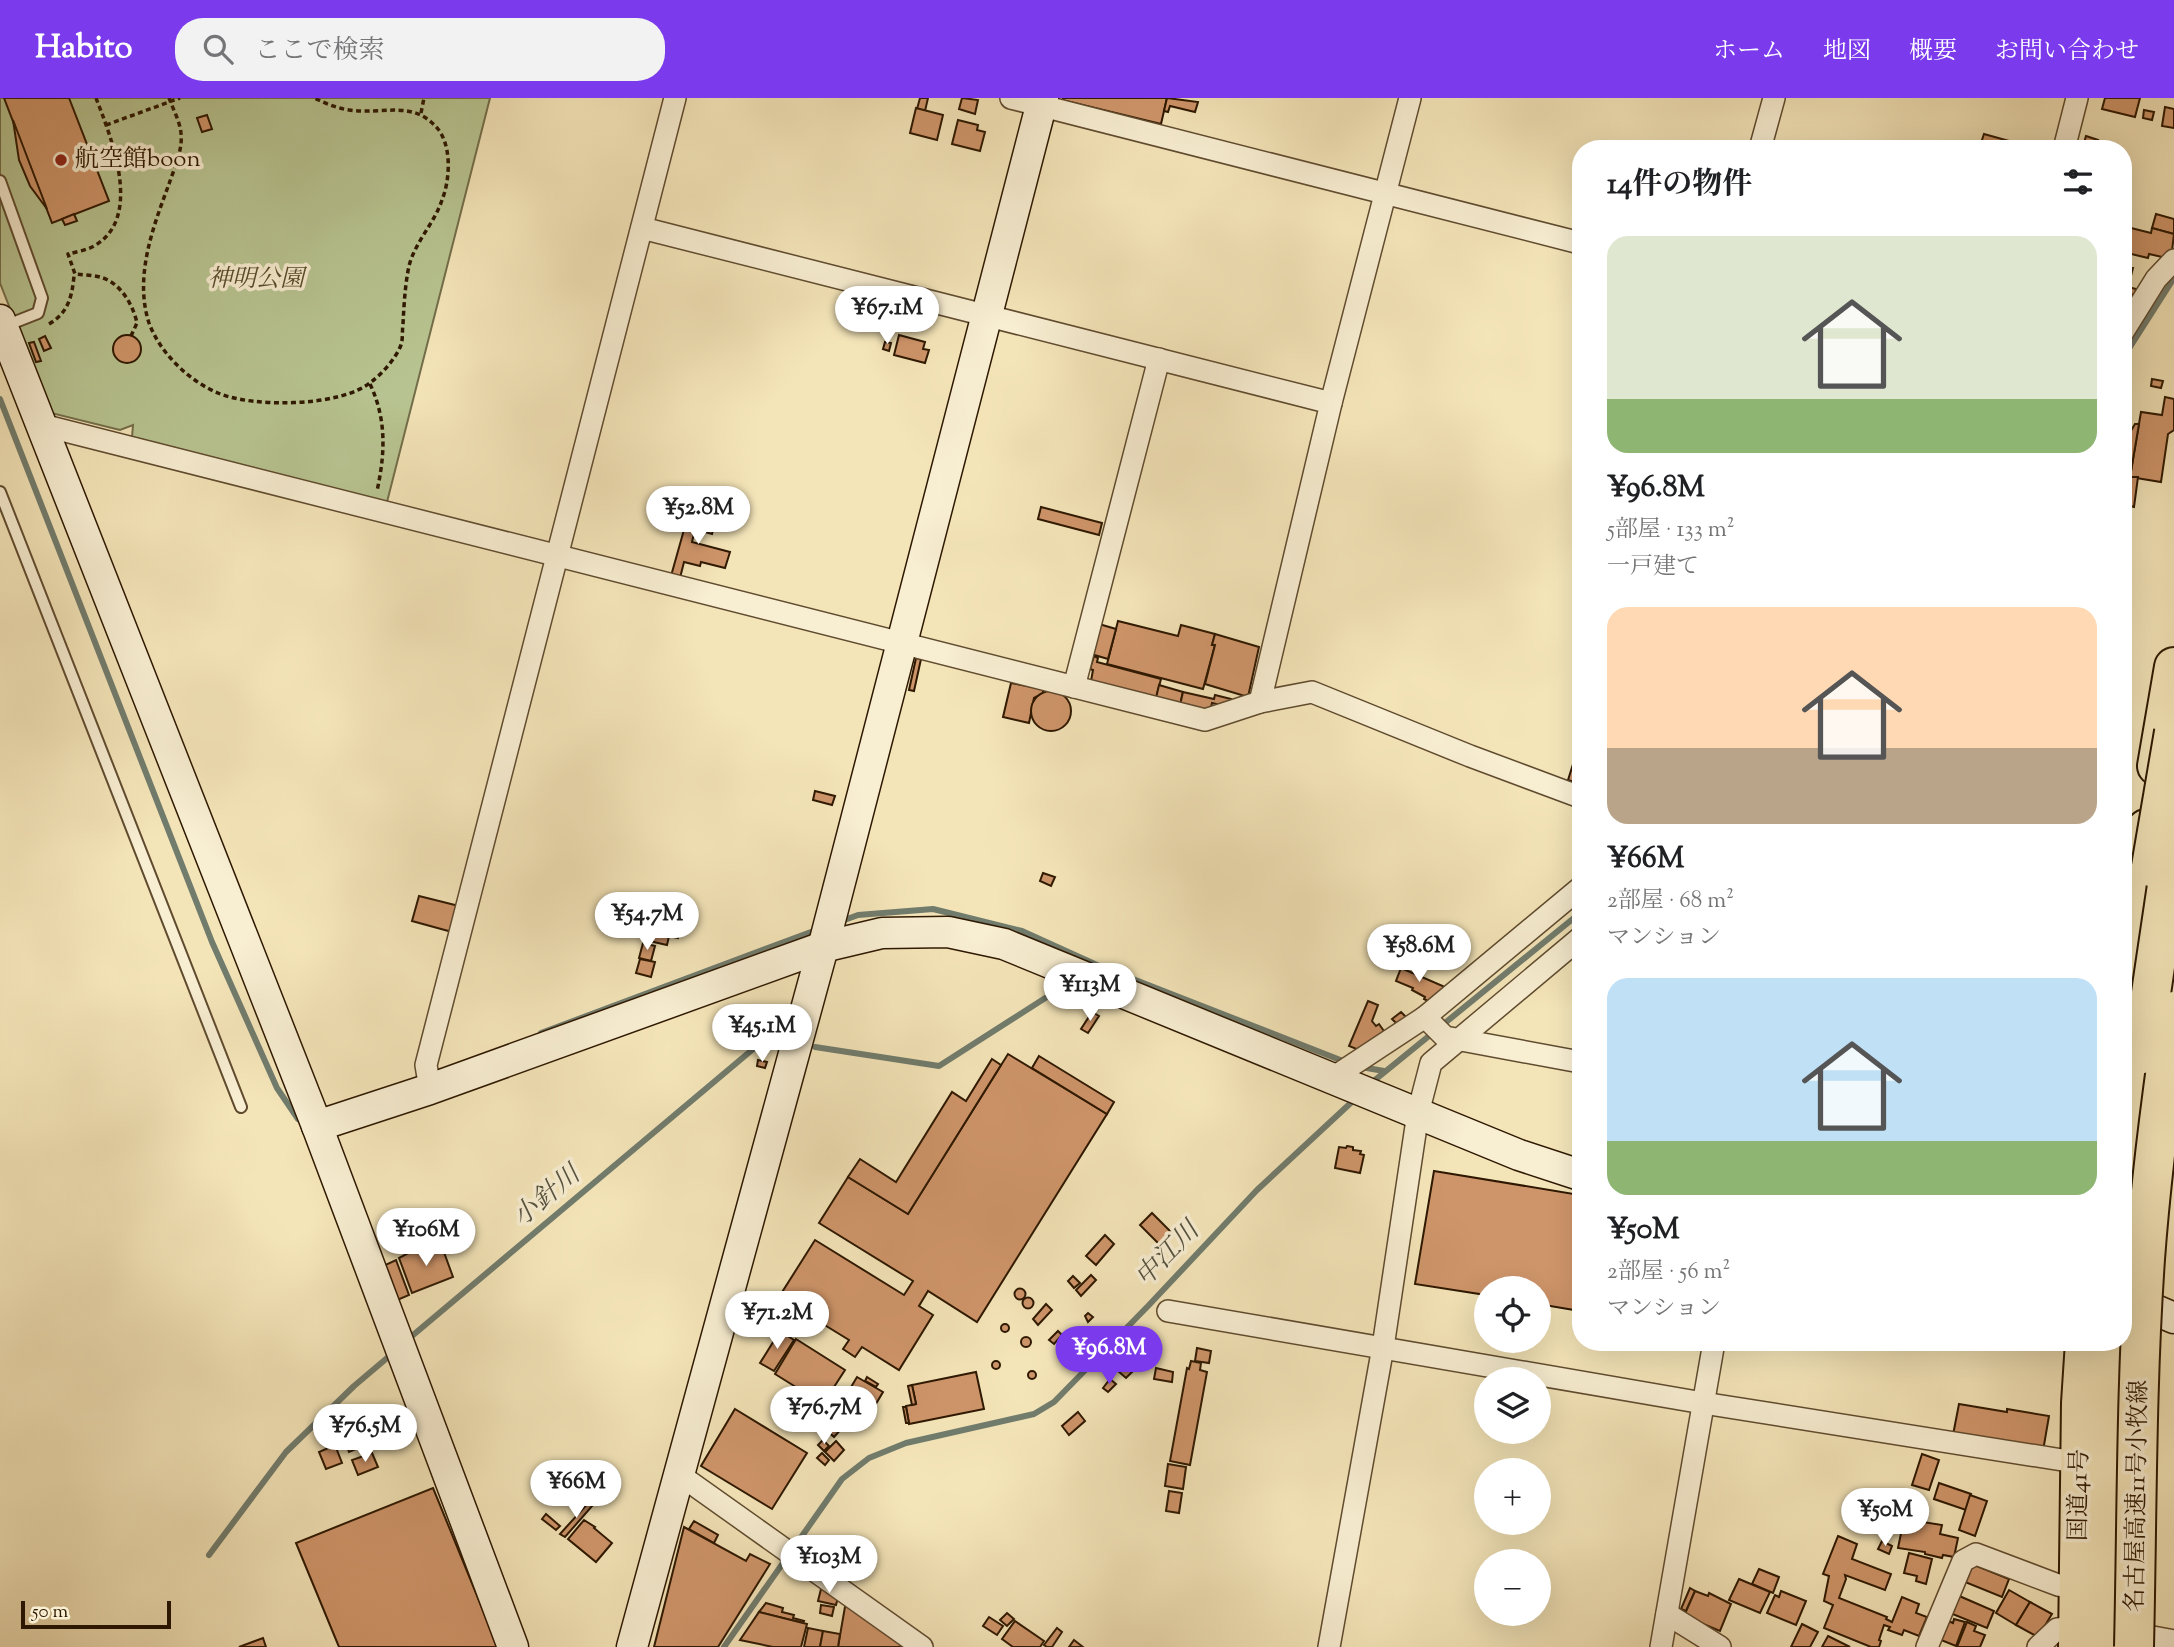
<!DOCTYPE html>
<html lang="ja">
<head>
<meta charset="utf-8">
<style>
  :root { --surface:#fff; --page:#f2f2f2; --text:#202124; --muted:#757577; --accent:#7c3aed }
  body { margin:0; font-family:"Sorts Mill Goudy","Noto Serif JP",serif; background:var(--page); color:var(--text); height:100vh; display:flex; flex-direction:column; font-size:26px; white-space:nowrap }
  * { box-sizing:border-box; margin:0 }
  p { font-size:23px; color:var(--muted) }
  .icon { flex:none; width:38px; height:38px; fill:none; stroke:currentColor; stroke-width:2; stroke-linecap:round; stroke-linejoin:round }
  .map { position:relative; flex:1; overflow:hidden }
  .side { position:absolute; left:1572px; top:42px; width:560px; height:1211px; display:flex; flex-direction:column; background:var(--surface); border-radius:28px; box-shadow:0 7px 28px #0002 }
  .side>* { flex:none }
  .tools { position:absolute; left:1474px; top:1178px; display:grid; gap:14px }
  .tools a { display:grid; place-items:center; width:77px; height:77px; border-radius:50%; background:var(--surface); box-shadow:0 7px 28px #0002; font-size:35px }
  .scale { position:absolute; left:21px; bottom:18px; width:150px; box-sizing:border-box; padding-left:7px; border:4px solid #2e1801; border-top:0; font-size:19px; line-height:24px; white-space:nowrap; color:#2e1801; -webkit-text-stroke:5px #f8eed2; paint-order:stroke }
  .price { position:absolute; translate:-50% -60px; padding:0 16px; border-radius:24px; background:#fff; color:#222; font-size:23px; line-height:46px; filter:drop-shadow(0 2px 4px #0008) }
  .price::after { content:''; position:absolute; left:50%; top:42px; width:21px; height:16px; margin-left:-10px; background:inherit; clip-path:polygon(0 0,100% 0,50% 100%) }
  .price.selected { background:var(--accent); color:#fff }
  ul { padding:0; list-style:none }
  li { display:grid; align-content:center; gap:14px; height:371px; padding:0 35px }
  li span { display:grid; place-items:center; height:217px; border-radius:21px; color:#555 }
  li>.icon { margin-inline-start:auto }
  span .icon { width:126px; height:126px; fill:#fffc; stroke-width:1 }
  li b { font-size:30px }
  h2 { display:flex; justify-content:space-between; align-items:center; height:84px; padding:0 35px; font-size:30px }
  header { display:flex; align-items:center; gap:42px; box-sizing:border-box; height:98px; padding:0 35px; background:var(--accent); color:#fff }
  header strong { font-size:33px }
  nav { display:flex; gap:38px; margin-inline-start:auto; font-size:24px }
  .search { width:490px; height:63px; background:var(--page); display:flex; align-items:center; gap:18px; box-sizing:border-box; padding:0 24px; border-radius:28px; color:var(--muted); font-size:26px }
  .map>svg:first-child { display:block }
  .green { fill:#b8c592; stroke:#736e4a; stroke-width:2 }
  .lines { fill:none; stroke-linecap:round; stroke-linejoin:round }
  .stream { stroke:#717c6d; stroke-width:6 }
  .building { fill:#cf956a; stroke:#2e1801; stroke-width:2 }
  .lane-casing { stroke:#604b2f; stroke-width:14 }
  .street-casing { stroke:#604b2f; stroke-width:24 }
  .secondary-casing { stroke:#2e1801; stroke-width:33 }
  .highway-casing { stroke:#2e1801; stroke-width:42 }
  .path { stroke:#2e1801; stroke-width:3.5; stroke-dasharray:5 3.5; stroke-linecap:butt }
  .lane { stroke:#f8eed2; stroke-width:10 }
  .street { stroke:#f8eed2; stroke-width:21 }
  .secondary { stroke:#f8eed2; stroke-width:30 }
  .highway { stroke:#f4e5b9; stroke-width:38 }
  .highway-bridge-casing { stroke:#2e1801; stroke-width:42; stroke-linecap:butt }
  .highway-bridge { stroke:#f4e5b9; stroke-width:38 }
  .poi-dot { fill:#8f2418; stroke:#f8eed2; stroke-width:2.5 }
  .labels { text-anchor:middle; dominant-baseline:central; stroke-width:7; stroke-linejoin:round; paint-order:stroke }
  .poi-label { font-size:24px; fill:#2e1801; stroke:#f8eed2; text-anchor:start }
  .park-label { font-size:24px; font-style:italic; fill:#574c2c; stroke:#f8eed2 }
  .street-label { font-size:24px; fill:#2e1801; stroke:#f8eed2 }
  .water-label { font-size:26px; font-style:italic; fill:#555240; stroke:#f8eed2 }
</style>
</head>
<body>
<header>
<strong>Habito</strong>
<div class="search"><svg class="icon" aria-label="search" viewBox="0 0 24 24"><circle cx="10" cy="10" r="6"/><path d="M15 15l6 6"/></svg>ここで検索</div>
<nav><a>ホーム</a><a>地図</a><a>概要</a><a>お問い合わせ</a></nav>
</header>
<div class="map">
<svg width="2174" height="1549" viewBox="0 0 2174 1549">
  <rect width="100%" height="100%" fill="#f4e5b9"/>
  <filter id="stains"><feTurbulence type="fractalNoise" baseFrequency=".00286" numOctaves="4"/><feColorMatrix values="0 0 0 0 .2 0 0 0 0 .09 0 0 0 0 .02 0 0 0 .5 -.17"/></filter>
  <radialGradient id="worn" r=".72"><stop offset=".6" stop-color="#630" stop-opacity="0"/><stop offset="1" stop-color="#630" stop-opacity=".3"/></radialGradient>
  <path class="green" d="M0,0h490l-103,404 -255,-65 1,-12 -13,5 -69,-17 -51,-130z"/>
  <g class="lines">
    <g class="stream">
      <path d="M2123,260l51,-80"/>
      <path d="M0,301l212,543 65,146 21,31 7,2"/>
      <path d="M839,824l19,-7 75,-6 89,22 75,34 251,98"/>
      <path d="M541,935l278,-104"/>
      <path d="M815,949l124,19 125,-80"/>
      <path d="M1361,969l23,4"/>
      <path d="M1370,986l210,-171"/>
      <path d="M406,1243l359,-302 14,2"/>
      <path d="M209,1457l77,-103 68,-66 39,-33"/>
      <path d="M724,1549l118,-168 27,-21 37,-15 128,-29 20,-12 95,-97 108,-115 98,-91"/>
    </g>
  </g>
  <g class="building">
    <path d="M4,0h65l40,103 -57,22z"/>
    <path d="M920,0h8l-3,13 -8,-2z"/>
    <path d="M962,0l16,2 -3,14 -16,-5z"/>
    <path d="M1063,0h104l-6,26 -99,-24z"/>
    <path d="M1167,0l31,4 -3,10 -25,-6 -2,6 -4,-1z"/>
    <path d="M2105,0h35l-5,19 -33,-8z"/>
    <path d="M2165,9l9,2v19l-12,-2z"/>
    <path d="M916,10l27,7 -6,25 -27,-7z"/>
    <path d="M2144,12l10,2 -2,8 -9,-2z"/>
    <path d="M207,17l5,14 -10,3 -5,-14z"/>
    <path d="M13,22l34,89 -17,-23 -11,-26z"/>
    <path d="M958,22l20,5 -1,5 8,2 -5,19 -28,-7z"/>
    <path d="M1984,36l43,12 1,-2 18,5h-56l-10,-3z"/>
    <path d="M2086,38l12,4 -3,9 -12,-3z"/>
    <path d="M74,116l3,7 -12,4 -3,-6z"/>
    <path d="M2156,116l18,5v15l-22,-6z"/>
    <path d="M2123,128l28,7 1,-5 22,6 -3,25 -22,-5 -1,4 -25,-6z"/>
    <path d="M2123,157l6,3 -3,9 7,1 -5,19 8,2 -1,6 -12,-3z"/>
    <path d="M2123,197l14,4 -1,6 -11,-2z"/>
    <path d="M899,237l26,7 -2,7 6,1 -4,13 -31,-8z"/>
    <circle cx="127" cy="251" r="14"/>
    <path d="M45,238l6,12 -7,3 -5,-12z"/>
    <path d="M34,244l7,19 -5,1 -7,-19z"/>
    <path d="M885,244l6,1 -2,8 -6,-2z"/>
    <path d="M2152,281l11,2 -2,7 -10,-2z"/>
    <path d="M2165,299l9,2v31l-6,4 -7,48 -31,-5 11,-65 21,3z"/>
    <path d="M2135,326h4l-9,53h8l-4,30 -11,-3v-60z"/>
    <path d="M1041,409l61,16 -3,12 -61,-16z"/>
    <path d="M689,414l27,7 -4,15 -17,-5 -3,13 38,10 -5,16 -24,-6 -1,4 -16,-4 -4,16 -9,-2z"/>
    <path d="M1118,523l60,15 3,-11 34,9 -3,11h3l-12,44 -96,-25z"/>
    <path d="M1099,526l17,5 -8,30 -17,-5z"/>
    <path d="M1215,536l44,13 -11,50 -43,-13 10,-39h-3z"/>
    <path d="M1094,558l4,2 -1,4 64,17 -5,19 -65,-17 2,-11 -3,-1z"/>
    <path d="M916,560l5,1 -7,32 -5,-1z"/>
    <path d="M1011,585l32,6v4l-9,5 -5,25 -26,-6z"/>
    <path d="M1159,587l24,7 -3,13 -24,-7z"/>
    <circle cx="1051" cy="613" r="20"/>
    <path d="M1183,594l31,7 1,-4 16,4 -2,8 -17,-4 -2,9 -30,-7z"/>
    <path d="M1580,644v42l-12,-4z"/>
    <path d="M815,693l20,5 -3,9 -19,-5z"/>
    <path d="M1043,775l12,4 -4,9 -11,-5z"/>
    <path d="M660,797l12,3 -1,4 14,5 -7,31 -9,-2 -2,9 -22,-5 8,-34 3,1z"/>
    <path d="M419,798l40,10 -7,26 -40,-11z"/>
    <path d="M643,845l12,3 -4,15 -12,-3z"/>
    <path d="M640,861l15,3 -4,15 -15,-4z"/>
    <path d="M1401,870l44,19 -17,14 -4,-2 1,-2 -13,-7 1,-2 -17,-7z"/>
    <path d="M1368,903l10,4 -6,16 4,5 3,-2 7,10 -27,16 -10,-4z"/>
    <path d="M1092,914l7,4 -11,17 -7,-4z"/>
    <path d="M1401,914l6,6 -9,7 -6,-6z"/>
    <path d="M762,945l7,1 -2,9 -7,-2z"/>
    <path d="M1008,956l99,60 -130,208 -49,-31 -9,15 14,9 -34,55 -37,-23 -7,10 -12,-8 6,-9 -70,-43 36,-57 89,55 9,-14 -94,-58 29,-46 60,37z"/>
    <path d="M1039,958l75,46 -7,12 -75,-46z"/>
    <path d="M992,961l9,6 -93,149 -60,-37 12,-18 36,23 56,-90 14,9z"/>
    <path d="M758,962l9,2 -2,6 -8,-2z"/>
    <path d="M1347,1048l6,1v3l8,1 -1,3 4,1 -4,18 -25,-5 4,-21 7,1z"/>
    <path d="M1434,1073l146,24v116l-42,-7v-16h-52v7l-71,-11z"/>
    <path d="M1152,1115l21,21 -12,12 -21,-21z"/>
    <path d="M1105,1137l9,9 -18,21 -10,-9z"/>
    <path d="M441,1146l12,33 -41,16 -13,-35 13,-7 3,1z"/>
    <path d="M396,1162l13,35 -14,6 -14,-34z"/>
    <path d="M1091,1177l5,5 -15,16 -5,-6z"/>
    <path d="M1073,1178l7,7 -6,5 -6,-7z"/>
    <circle cx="1020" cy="1196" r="5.5"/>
    <circle cx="1028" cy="1205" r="5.5"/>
    <path d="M1046,1206l6,6 -14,15 -5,-6z"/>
    <path d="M1088,1215l5,4 -5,5 -3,-6z"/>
    <circle cx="1005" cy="1230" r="4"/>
    <path d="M780,1233l14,9 -20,31 -14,-8z"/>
    <path d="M1058,1233l4,4 -8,9 -5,-4z"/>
    <circle cx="1026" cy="1244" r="5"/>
    <path d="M796,1241l49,31 -22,34 -48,-30z"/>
    <circle cx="1071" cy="1246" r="5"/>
    <path d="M1844,1244h24l-1,4z"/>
    <path d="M1197,1250l14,3 -2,12 -14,-2z"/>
    <circle cx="996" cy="1267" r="4"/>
    <path d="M1191,1263l10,2 -1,7 7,2 -17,93 -20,-4 17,-93 2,1z"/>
    <path d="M1125,1266l8,7 -7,7 -8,-7z"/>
    <path d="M1156,1270l17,4 -1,10 -18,-3z"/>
    <circle cx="1032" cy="1277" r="4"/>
    <path d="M976,1274l8,37 -75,15 -3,-18 10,-2 -4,-19z"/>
    <path d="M857,1279l26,15 -19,32 -26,-15z"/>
    <path d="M867,1279l11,7 -2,3 -11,-6z"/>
    <path d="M1110,1281l6,5 -8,8 -5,-4z"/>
    <path d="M912,1287l4,19 -4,1 -4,-19z"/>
    <path d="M1959,1306l48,8v-3l42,7 -6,35 -90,-16z"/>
    <path d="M903,1309h3l3,16h-3z"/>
    <path d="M735,1311l72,44 -35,56 -71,-43z"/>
    <path d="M1078,1314l7,9 -16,14 -7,-9z"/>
    <path d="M359,1317l12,28 -22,9 -11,-29z"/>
    <path d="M830,1319l12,11 -8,9 -12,-11z"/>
    <path d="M823,1342l6,6 -5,5 -6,-6z"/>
    <path d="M836,1343l8,9 -10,11 -9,-9z"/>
    <path d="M335,1347l7,18 -16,6 -7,-17z"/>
    <path d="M372,1355l6,14 -20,8 -6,-15z"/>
    <path d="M822,1355l7,7 -4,5 -8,-7z"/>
    <path d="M1922,1356l17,6 -10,30 -17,-5z"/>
    <path d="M1168,1366l18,3 -3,22 -18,-3z"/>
    <path d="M1939,1385l32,11 -5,16 -32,-11z"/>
    <path d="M433,1390l65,159h-159l-43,-104z"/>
    <path d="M1169,1393l13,2 -3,20 -13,-2z"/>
    <path d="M1970,1397l17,6 -12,35 -16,-6z"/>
    <path d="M589,1404l4,3 -28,32 -5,-3z"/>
    <path d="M546,1416l14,12 -4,4 -14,-11z"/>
    <path d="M1904,1421l38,6 -2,9 18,4 -4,19 -11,-2 -1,3 -17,-4v-2l-27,-4z"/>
    <path d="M584,1422l11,7 -1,1 18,15 -16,19 -28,-23z"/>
    <path d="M694,1423l24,14 -4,8 -25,-14z"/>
    <path d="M684,1429l62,34 4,-7 20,10 -52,83h-64z"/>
    <path d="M1838,1438l19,8 -5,15 39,15 -6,16 -40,-15 1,4 -7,19 48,19 -1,2 6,3 10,-25 17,7 -3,9 11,4 -8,19 -15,-6 -2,5 -14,-5 2,-3 -6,-2 -5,15 2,1 -2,6h-8l-47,-19 9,-23 -9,-4 5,-25 -6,-2z"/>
    <path d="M1882,1443l10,5 -3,8 -11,-5z"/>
    <path d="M1909,1455l23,6 -6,25 -10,-3 1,-5 -13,-3z"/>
    <path d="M1972,1466l37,15 -7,18 -37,-15z"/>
    <path d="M1759,1471l20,8 -6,16 -21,-9z"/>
    <path d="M1739,1481l31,13 -10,21 -31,-13z"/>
    <path d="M822,1487l18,4 -4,16 -18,-4z"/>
    <path d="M1690,1490l5,3 -9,20 -5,-2z"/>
    <path d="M2009,1492l21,12 -14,23 -20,-12z"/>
    <path d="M1695,1493l13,5 1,-3 22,11 -11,27 -36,-15z"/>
    <path d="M1781,1493l25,10 -10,24 -29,-12 8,-18 4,2z"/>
    <path d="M1957,1497l37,16 -7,17 -37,-15z"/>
    <path d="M846,1503l70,46h-78z"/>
    <path d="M2030,1504l22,12 -14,23 -22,-12z"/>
    <path d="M766,1505l17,5 -1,4 12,3 -1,3 11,3 -1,2 -44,-11z"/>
    <path d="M821,1507l13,2 -2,9 -12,-3z"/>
    <path d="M759,1514l48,12 -6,23h-28l-33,-7z"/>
    <path d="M1007,1515l7,6 -7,7 -7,-6z"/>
    <path d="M989,1519l14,9 -6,9 -14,-9z"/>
    <path d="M1944,1521l9,4 1,-4 11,3 -9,24 -20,-8z"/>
    <path d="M1015,1523l29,20 -4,6h-27l-11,-8z"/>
    <path d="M1967,1524l9,4 -2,5 11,4 -5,12h-23z"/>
    <path d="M1802,1526l16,8 -8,15h-19z"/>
    <path d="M808,1530l15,3 -3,16h-16z"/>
    <path d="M1057,1530l5,4 -10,15h-5l-3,-2z"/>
    <path d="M823,1533l17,3 -2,13h-18z"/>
    <path d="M1828,1538l22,11h-28z"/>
    <path d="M263,1540l3,9h-27z"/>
    <path d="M1074,1542l9,7h-14z"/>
  </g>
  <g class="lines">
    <g class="lane-casing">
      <g id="lane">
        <path d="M0,83l42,117 -4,15 -33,13"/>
        <path d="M0,394l241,615"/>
      </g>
    </g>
    <g class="street-casing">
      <g id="street">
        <path d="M1011,0l569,145"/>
        <path d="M1760,51l14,-51"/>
        <path d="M2064,51l13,-51"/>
        <path d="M642,130l689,175"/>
        <path d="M2123,234l33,-53 18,-19"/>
        <path d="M42,327l1163,295 55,-18 52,-10 158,64 110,41"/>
        <path d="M1074,589l85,-328"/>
        <path d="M1260,604l71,-299 79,-305"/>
        <path d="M1425,919l20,20 135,25"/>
        <path d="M1331,981l94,-62 155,-129"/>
        <path d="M430,991l-4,-24 249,-967"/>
        <path d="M1168,1213l535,92 378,60"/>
        <path d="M680,1377l242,172"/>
        <path d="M1667,1516l53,33"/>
        <path d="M2153,1539l21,4"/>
        <path d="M1329,1549l54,-300 35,-234 13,-50 149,-125"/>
        <path d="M1661,1549l53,-305"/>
        <path d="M1927,1549l36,-86 13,-7 82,31 21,3"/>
        <path d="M2038,1549l19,-18 21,-2"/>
      </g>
    </g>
    <g class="secondary-casing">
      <g id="secondary">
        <path d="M0,222l317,806 196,521"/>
        <path d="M317,1028l113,-37 393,-142 59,-14 66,-1 56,12 515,211 61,20"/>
        <path d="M2123,1198l51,22"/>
        <path d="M632,1549l193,-707 218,-842"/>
      </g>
    </g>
    <g class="highway-casing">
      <g id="highway">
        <path d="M2157,668l17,-99"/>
        <path d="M2123,878l23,-147"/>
        <path d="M2078,1549l3,-244 4,-61"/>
        <path d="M2113,1549l5,-305"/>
      </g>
    </g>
    <g class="path">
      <path d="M96,0c15,39 48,120 -2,148 -7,4 -18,6 -26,8l7,20c9,1 20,1 28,4 18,6 30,27 34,45l-6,13"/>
      <path d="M169,0c4,11 11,24 12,35 2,17 -7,36 -12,51 -16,43 -35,93 -20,139 11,30 40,58 69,70 35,15 123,14 153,-11 11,-8 25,-24 30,-37 2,-6 1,-14 2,-21 1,-19 2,-39 6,-58 6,-24 25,-42 33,-66 8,-20 10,-53 -4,-71 -25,-30 -55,-14 -89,-19 -13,-2 -24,-7 -35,-12"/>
      <path d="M421,15l3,-15"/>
      <path d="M106,27l74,-27"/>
      <path d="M49,226c19,-11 23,-27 25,-48"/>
      <path d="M370,286c17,36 15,70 7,107"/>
    </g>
    <use href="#lane" class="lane"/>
    <use href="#street" class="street"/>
    <use href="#secondary" class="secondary"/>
    <use href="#highway" class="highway"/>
    <g class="highway-bridge-casing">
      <g id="highway-bridge">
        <path d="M2151,769l23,-135"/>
        <path d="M2142,956l32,-216"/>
        <path d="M2134,1549c3,-129 2,-259 11,-388 6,-83 17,-166 29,-248"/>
      </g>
    </g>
    <use href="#highway-bridge" class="highway-bridge"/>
  </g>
  <circle class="poi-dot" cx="61" cy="62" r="7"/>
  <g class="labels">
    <g class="poi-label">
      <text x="75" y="62">航空館boon</text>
    </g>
    <g class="park-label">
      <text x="256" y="182">神明公園</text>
    </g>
    <g class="street-label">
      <text transform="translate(2080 1397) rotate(-89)">国道41号</text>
      <text transform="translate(2138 1398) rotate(-89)">名古屋高速11号小牧線</text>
    </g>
    <g class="water-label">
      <text transform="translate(547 1099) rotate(-40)">小針川</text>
      <text transform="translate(1168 1157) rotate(-46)">中江川</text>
    </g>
  </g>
  <rect width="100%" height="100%" filter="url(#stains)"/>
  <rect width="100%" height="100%" fill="url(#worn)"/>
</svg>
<div class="tools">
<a><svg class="icon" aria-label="locate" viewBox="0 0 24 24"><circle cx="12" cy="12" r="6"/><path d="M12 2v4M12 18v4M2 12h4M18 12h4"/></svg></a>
<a><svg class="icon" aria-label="layers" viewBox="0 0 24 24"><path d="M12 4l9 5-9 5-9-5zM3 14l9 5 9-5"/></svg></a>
<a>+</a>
<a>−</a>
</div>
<div class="scale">50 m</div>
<b class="price" style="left:887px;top:248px">¥67.1M</b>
<b class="price" style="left:698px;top:448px">¥52.8M</b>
<b class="price" style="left:647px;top:854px">¥54.7M</b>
<b class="price" style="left:1419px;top:886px">¥58.6M</b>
<b class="price" style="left:1090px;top:925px">¥113M</b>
<b class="price" style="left:762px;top:966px">¥45.1M</b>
<b class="price" style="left:426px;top:1170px">¥106M</b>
<b class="price" style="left:777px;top:1253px">¥71.2M</b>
<b class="price selected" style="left:1109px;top:1288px">¥96.8M</b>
<b class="price" style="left:824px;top:1348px">¥76.7M</b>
<b class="price" style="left:365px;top:1366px">¥76.5M</b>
<b class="price" style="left:576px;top:1422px">¥66M</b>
<b class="price" style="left:1885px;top:1450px">¥50M</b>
<b class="price" style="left:829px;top:1497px">¥103M</b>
<section class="side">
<h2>14件の物件<svg class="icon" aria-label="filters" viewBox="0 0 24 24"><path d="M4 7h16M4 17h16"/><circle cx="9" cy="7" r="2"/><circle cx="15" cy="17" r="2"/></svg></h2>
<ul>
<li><span style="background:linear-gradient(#dfe7d0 75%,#8fb573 0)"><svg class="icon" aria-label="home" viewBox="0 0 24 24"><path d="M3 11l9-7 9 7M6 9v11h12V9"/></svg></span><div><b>¥96.8M</b><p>5部屋 · 133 m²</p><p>一戸建て</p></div></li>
<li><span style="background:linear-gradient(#ffd9b3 65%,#b9a48a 0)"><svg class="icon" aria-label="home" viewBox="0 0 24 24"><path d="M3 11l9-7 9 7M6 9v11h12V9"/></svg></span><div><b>¥66M</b><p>2部屋 · 68 m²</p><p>マンション</p></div></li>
<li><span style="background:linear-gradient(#bfe0f5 75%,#8fb573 0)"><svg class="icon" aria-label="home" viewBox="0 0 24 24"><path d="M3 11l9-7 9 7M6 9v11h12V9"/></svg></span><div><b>¥50M</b><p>2部屋 · 56 m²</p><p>マンション</p></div></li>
</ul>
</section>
</div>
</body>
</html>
